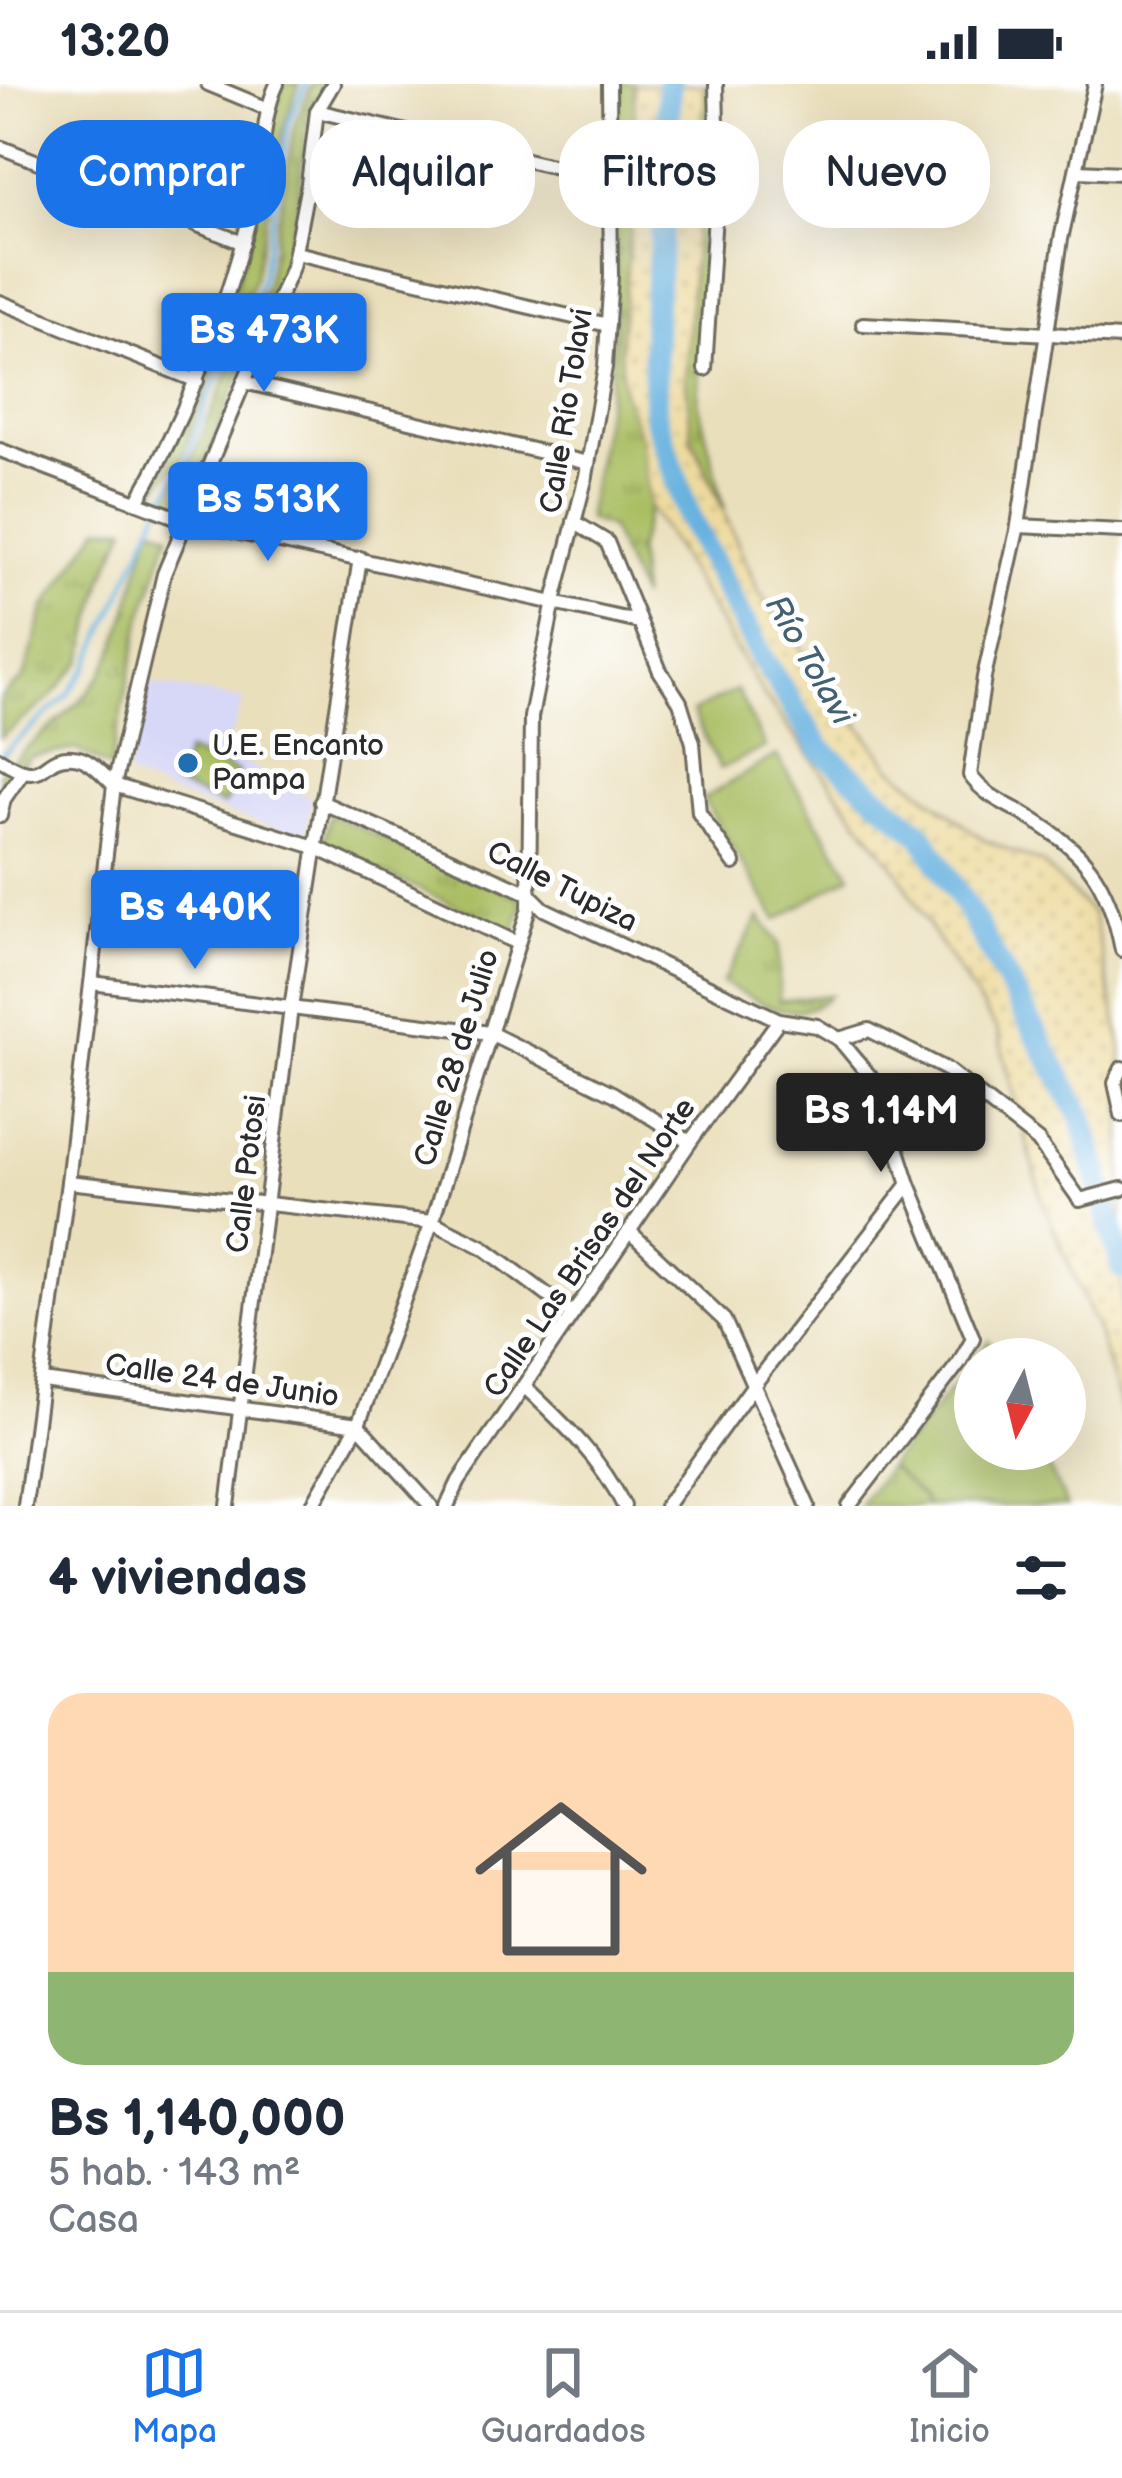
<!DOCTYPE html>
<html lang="es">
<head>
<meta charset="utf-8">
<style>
  :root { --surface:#fff; --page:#f2f2f3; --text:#1f2937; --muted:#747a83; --line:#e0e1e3; --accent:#1a73e8 }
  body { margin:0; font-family:"Balsamiq Sans",sans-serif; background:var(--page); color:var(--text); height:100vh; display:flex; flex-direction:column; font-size:45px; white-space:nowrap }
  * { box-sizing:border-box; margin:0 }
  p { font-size:39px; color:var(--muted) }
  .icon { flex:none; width:66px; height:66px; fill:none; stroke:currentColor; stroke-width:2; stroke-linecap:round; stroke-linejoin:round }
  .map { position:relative; height:1422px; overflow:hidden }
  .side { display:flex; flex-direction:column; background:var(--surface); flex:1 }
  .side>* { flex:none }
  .hud { position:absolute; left:36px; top:36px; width:1050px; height:108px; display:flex; gap:24px }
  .needle { width:78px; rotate:187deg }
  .controls { position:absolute; left:954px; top:1254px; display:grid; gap:24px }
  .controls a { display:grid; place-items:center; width:132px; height:132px; border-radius:50%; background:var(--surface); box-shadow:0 12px 48px #0002; font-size:60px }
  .price { position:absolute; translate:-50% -102px; padding:0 27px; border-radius:12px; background:var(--accent); color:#fff; font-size:39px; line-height:78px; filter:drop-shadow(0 3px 6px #0008) }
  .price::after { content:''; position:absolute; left:50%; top:72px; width:36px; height:27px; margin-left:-18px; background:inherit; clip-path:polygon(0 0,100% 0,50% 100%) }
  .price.current { background:#222; color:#fff }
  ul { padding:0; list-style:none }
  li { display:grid; align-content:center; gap:24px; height:636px; padding:0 48px }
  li+li { border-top:3px solid var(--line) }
  li span { display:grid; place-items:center; height:372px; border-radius:36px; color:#555 }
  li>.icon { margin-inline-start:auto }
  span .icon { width:216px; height:216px; fill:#fffc; stroke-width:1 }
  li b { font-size:51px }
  h2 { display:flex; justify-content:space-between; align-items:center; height:144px; padding:0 48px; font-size:51px }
  .pill { padding:0 42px; border-radius:48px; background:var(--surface); box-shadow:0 12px 48px #0002; font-size:42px; line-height:108px }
  .pill.current { background:var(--accent); color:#fff }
  .status { display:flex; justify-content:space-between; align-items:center; height:84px; padding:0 60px; background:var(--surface); direction:ltr }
  .status svg { height:33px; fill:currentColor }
  .menu { display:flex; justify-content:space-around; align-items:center; height:168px; border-top:3px solid var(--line); background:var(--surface); font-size:33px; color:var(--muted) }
  .menu a { display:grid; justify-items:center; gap:6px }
  .menu .current { color:var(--accent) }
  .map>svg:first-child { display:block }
  .built { fill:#d7d7f8 }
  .grass { fill:url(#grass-tufts); stroke:#6a7446; stroke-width:3 }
  .sand { fill:url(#sand-dots); stroke:#8c8264; stroke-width:3 }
  .pitch { fill:#a9bd61; stroke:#6a7446; stroke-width:3 }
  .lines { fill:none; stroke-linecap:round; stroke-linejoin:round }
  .stream { stroke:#66b1df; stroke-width:4.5 }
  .river { stroke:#66b1df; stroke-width:24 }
  .minor-casing { stroke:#6e6a5d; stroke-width:18 }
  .minor { stroke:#fff; stroke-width:12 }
  .poi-dot { fill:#1f6fb2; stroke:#fff; stroke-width:4.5 }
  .labels { text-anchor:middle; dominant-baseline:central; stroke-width:10; stroke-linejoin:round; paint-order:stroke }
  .street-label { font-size:30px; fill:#2b2b2b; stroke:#fff }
  .poi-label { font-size:30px; fill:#2b2b2b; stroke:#fff; text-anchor:start }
  .water-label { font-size:33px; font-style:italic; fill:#436173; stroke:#fff }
</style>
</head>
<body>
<div class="status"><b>13:20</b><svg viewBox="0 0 49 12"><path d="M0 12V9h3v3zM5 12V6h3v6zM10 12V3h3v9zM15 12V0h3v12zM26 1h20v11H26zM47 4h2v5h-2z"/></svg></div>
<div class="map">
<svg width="1122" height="1422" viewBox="0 0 1122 1422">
  <defs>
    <pattern id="grass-tufts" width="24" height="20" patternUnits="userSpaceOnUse" patternTransform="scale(3)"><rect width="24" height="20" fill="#a9bd61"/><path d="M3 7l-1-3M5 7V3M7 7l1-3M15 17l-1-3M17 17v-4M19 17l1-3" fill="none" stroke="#8a9a50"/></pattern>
    <pattern id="sand-dots" width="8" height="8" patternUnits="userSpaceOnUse" patternTransform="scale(3)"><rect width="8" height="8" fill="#eeda9e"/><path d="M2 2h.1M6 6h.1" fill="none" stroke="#cb8" stroke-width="1.8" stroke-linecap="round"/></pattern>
  </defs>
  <rect width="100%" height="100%" fill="#fff"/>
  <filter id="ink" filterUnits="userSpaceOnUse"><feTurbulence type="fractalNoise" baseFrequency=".00833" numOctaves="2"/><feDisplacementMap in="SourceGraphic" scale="24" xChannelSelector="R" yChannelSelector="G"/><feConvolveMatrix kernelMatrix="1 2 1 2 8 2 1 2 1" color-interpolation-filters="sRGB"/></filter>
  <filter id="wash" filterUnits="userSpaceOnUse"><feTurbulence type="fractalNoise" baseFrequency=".004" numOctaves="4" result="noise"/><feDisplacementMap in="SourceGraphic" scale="48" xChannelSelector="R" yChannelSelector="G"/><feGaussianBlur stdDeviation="2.7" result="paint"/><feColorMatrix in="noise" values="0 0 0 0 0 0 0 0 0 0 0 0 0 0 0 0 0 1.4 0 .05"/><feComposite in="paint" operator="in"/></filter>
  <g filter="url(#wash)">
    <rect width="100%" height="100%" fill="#eadfbb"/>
    <path class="built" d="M150,599l94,17 -19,52 87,47 -7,39 -134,-44 -44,-19z"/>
    <g class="grass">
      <path d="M284,0h15l-15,42 -29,151 -58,135 -14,43 -35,45c42,-88 77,-176 103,-271 13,-47 13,-101 33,-145z"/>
      <path d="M312,0h13l-17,27 -10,94 -18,74 -97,234 -23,-7 32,-47 75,-177 28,-158z"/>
      <path d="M617,0h17l2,79 -12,231 17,44 9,69 -13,44 4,47 -31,-70 -23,-9 22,-131 6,-59z"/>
      <path d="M706,0h6l2,24 -16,294 27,108 -33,-71 -7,-63z"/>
      <path d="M153,442l17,7 -28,84 -32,151 -34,-19 -46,8 -30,35v-19c37,-39 93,-70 114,-122 16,-40 23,-84 39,-125z"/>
      <path d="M100,443h27l-24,52 -20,81 -33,38 -50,40v-40l24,-20 21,-71z"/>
      <path d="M330,731l188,82 4,10 -8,25 -191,-86z"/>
      <path d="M760,832l19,28v57l51,-6c-34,34 -73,5 -108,-12z"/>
      <path d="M889,1382l33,30 5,10h-68z"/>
    </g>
    <path class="sand" d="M634,0h72l-21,292 7,63 67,153 132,175 93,73 58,23 51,51 29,133v368l-24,-83 -55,-129 -46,-173 -66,-100 -32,-57 -135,-177 -114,-189 -9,-69 -17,-44 -4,-42 16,-189z"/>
    <g class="pitch">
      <path d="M737,606l28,57 -45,22 -28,-57z"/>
      <path d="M187,668l51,20 -14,33 -50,-20z"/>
      <path d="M776,671l75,120 -74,45 -74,-121z"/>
      <path d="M989,1257l8,18h-22v90h65l27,57h-140l-5,-10 -33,-30z"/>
    </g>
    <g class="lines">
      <path class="stream" d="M0,672l67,-60 22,-31 76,-169 22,-37 21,-61 32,-61 22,-59 27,-156 17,-38"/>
      <path class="river" d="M669,0l-2,101 -13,127 1,104 35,103 71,137 60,94 100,84 50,81 111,202 40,150"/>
    </g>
  </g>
  <g filter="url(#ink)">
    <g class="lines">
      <g class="minor-casing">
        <g id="minor">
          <path d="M208,0l58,24"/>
          <path d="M1095,0l-34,155 -43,287 -34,151 -14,98c13,19 32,27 52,38 62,37 86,65 100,137"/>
          <path d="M317,27l295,69"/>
          <path d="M0,63l243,96"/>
          <path d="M1078,87l44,2"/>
          <path d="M296,169l312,72"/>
          <path d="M0,218l197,79"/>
          <path d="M863,240l259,14"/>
          <path d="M705,285l13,-201 -2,-84"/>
          <path d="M244,298l344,81"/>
          <path d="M0,366l186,71 453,101"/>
          <path d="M137,418c54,-94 90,-196 117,-301 11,-40 6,-80 23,-117"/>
          <path d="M574,438l33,20 53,129 20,31 13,41 6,70 35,50"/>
          <path d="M1018,442l104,5"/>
          <path d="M0,675c49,32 38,-5 73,-2 17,1 29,17 41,28l201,62 202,96"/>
          <path d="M321,718l207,91 16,16 235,111 38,6 22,13 38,46 32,99 64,154 -14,25 -110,143"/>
          <path d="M0,732l4,-17 18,-26"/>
          <path d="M92,899l398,50 124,61 76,48"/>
          <path d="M839,955l30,-9 77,39 92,72 42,59 42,-11"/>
          <path d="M1122,984l-7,15 7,32"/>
          <path d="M68,1098l364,40 51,25 90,67"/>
          <path d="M629,1147l95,89 84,186"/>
          <path d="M43,1297l315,44 73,81"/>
          <path d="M525,1303c39,37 75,70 99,119"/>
          <path d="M25,1422l43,-324 46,-397 50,-211 128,-307 16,-83 9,-73 16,-27"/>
          <path d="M228,1422l63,-498 69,-450"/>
          <path d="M312,1422l46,-81 74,-203 97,-314 2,-191 23,-116 32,-125 19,-109 6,-91 -2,-192"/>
          <path d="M447,1422l12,-25 231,-339 89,-122"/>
          <path d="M666,1422l89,-123 154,-199"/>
        </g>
      </g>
      <use href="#minor" class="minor"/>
    </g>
  </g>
  <circle class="poi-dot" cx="188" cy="679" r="12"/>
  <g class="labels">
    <g class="street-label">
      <text transform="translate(567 327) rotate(-81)">Calle Río Tolavi</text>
      <text transform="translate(562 803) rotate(27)">Calle Tupiza</text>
      <text transform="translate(457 974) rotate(-73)">Calle 28 de Julio</text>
      <text transform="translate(247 1090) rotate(-83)">Calle Potosi</text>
      <text transform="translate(590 1164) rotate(-56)">Calle Las Brisas del Norte</text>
      <text transform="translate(222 1297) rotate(8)">Calle 24 de Junio</text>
    </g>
    <g class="poi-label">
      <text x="212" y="662">U.E. Encanto<tspan x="212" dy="34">Pampa</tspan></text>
    </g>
    <g class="water-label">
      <text transform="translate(809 576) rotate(60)">Río Tolavi</text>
    </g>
  </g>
</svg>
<div class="controls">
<a><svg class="needle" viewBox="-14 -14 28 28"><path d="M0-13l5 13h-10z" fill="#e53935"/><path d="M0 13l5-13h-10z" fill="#747a83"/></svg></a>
</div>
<b class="price" style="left:264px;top:311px">Bs 473K</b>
<b class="price" style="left:268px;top:480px">Bs 513K</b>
<b class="price" style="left:195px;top:888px">Bs 440K</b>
<b class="price current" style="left:881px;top:1091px">Bs 1.14M</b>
<div class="hud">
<a class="pill current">Comprar</a>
<a class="pill">Alquilar</a>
<a class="pill">Filtros</a>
<a class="pill">Nuevo</a>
</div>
</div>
<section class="side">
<h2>4 viviendas<svg class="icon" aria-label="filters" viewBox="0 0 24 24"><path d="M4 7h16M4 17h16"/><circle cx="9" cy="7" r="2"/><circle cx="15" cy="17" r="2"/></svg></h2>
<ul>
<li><span style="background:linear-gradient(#ffd9b3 75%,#8fb573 0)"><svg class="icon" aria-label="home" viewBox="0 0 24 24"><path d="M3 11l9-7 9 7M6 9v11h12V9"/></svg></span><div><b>Bs 1,140,000</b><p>5 hab. · 143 m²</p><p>Casa</p></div></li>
</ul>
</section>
<nav class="menu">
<a class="current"><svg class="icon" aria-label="map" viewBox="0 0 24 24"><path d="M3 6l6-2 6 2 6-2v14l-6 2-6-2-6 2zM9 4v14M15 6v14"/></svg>Mapa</a>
<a><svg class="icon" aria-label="saved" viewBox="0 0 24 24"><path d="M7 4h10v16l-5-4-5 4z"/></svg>Guardados</a>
<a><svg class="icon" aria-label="home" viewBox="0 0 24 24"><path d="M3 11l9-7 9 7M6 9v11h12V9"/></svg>Inicio</a>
</nav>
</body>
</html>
